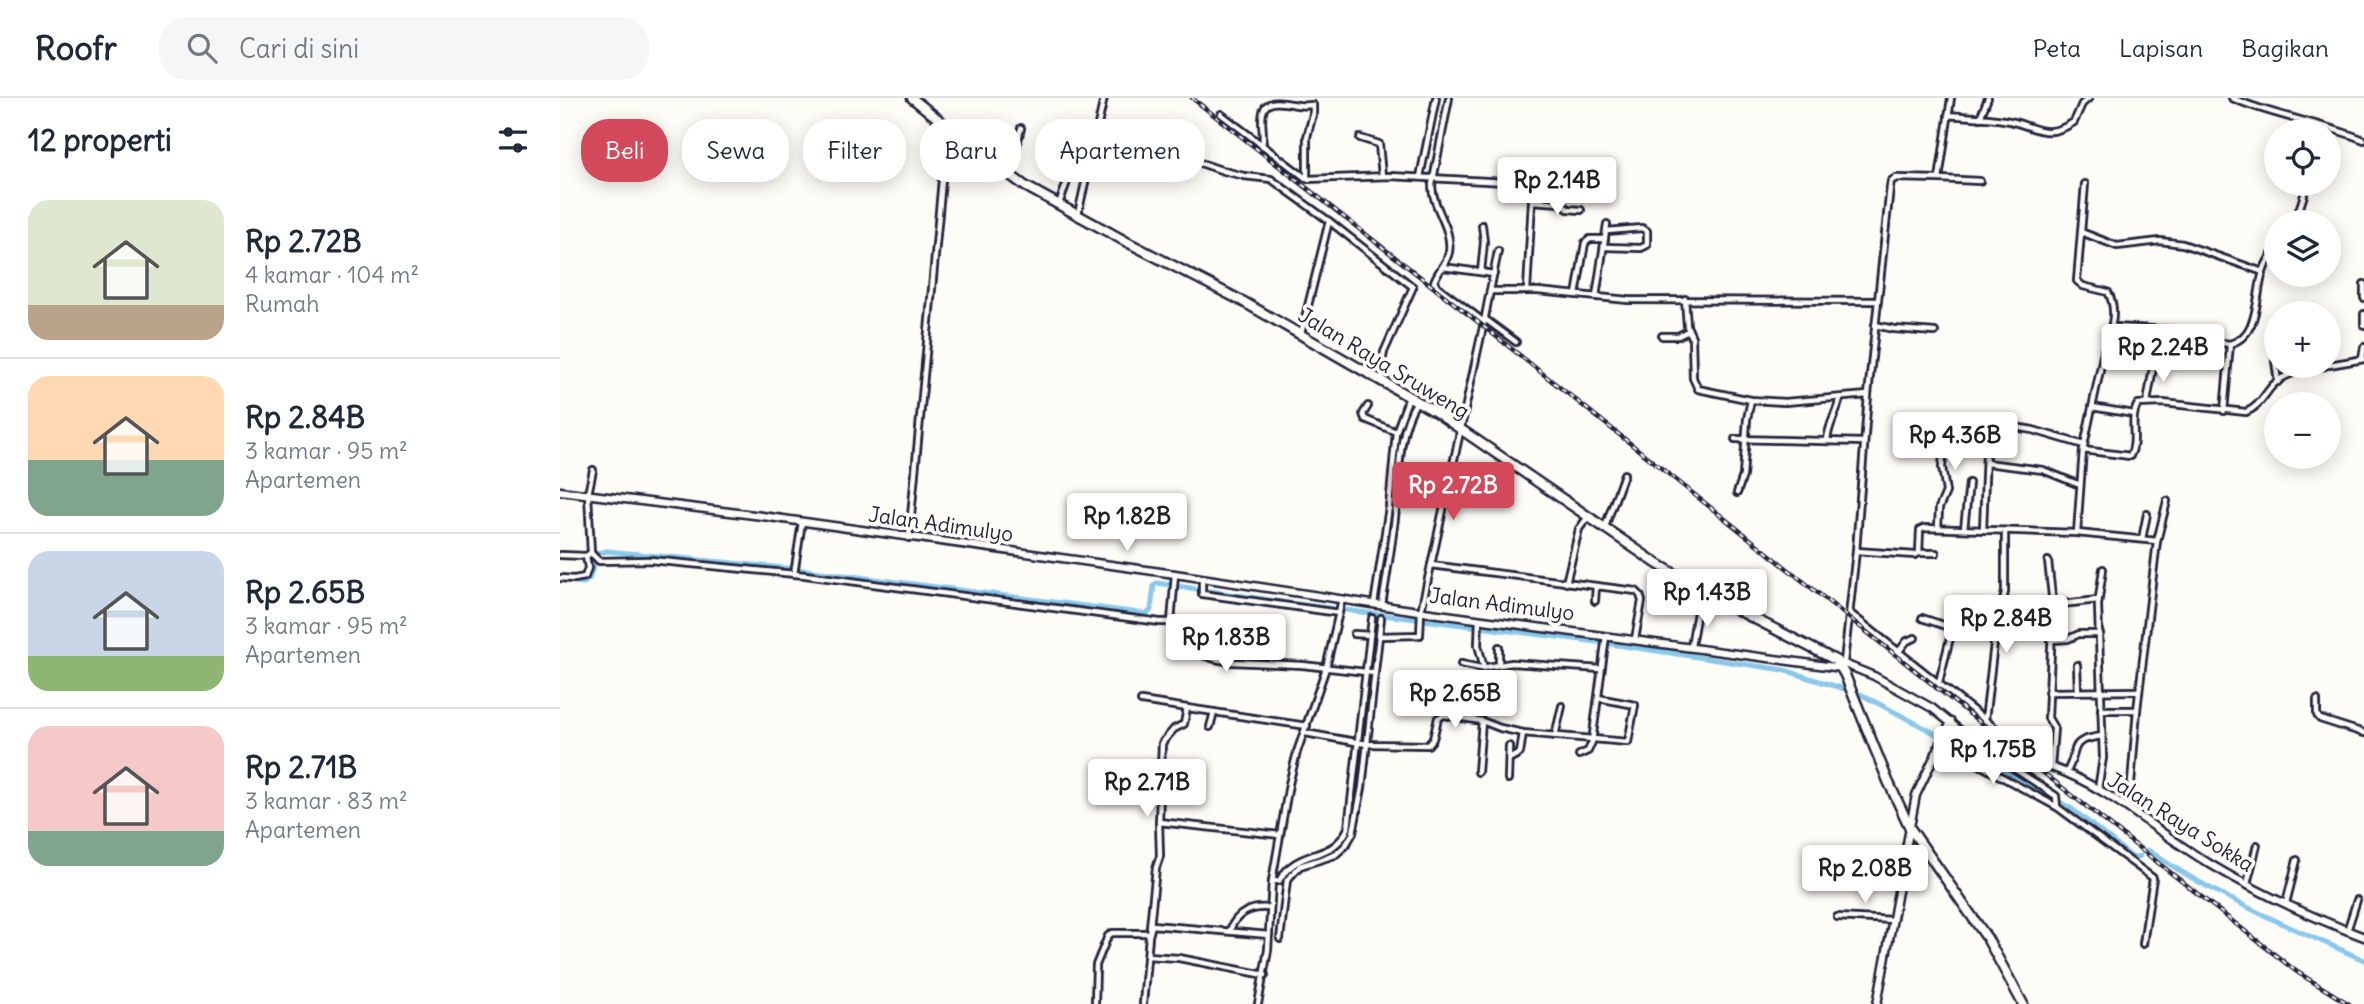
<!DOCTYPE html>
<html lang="id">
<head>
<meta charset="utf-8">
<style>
  :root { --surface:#fff; --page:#f6f6f7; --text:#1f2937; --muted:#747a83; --line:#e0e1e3; --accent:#d1495b }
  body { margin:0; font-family:Delius,sans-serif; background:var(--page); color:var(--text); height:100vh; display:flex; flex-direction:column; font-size:26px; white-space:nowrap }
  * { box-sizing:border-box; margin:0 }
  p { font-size:23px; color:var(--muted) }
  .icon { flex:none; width:38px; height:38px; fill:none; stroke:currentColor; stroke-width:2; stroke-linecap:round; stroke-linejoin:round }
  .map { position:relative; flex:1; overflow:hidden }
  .panel { display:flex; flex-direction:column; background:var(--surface); width:560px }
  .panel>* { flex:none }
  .guide { position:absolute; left:21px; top:21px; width:665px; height:63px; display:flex; gap:14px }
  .tools { position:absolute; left:1704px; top:21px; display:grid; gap:14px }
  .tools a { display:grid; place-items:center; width:77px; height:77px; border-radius:50%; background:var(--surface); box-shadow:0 4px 18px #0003; font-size:35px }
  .price { position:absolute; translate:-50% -60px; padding:0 16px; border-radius:7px; background:#fff; color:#222; font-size:23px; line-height:46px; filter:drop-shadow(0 2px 4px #0008) }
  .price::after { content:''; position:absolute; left:50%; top:42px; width:21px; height:16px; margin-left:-10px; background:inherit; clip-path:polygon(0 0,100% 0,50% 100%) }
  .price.current { background:var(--accent); color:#fff }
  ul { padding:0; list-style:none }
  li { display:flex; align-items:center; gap:21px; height:175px; padding:0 28px }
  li+li { border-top:2px solid var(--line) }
  li span { display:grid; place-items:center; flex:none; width:196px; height:140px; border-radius:21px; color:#555 }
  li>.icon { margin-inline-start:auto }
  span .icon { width:84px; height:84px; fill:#fffc; stroke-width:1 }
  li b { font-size:30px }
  h2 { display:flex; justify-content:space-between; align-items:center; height:84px; padding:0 28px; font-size:30px }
  .pill { padding:0 24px; border-radius:28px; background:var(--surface); box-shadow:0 4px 18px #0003; font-size:24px; line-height:63px }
  .pill.current { background:var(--accent); color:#fff }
  header { display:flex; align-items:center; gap:42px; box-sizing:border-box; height:98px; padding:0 35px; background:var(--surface); border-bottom:2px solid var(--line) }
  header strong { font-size:33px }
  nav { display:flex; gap:38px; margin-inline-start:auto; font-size:24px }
  .search { width:490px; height:63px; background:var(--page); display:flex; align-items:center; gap:18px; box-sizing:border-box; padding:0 24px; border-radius:28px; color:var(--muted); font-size:26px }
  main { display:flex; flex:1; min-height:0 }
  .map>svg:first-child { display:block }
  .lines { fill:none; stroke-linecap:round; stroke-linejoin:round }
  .canal { stroke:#8ac8ea; stroke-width:5 }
  .street-casing { stroke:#22223b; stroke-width:10 }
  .secondary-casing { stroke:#22223b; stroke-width:11 }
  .highway-casing { stroke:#22223b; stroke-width:13 }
  .street { stroke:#fdfcf7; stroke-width:4.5 }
  .secondary { stroke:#fdfcf7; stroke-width:6 }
  .highway { stroke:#fdfcf7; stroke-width:8 }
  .rail-casing { stroke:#22223b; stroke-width:4.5 }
  .rail { stroke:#fdfcf7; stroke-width:2; stroke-dasharray:5; stroke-linecap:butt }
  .labels { text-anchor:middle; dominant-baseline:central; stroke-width:7; stroke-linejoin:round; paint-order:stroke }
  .street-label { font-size:21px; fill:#22223b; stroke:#fdfcf7 }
</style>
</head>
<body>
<header>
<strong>Roofr</strong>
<div class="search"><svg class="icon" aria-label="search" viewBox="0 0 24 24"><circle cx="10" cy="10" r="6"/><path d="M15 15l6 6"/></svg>Cari di sini</div>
<nav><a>Peta</a><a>Lapisan</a><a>Bagikan</a></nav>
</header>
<main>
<section class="panel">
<h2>12 properti<svg class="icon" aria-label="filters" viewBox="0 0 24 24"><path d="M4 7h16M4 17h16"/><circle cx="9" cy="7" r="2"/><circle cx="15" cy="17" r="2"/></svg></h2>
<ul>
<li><span style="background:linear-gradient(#dfe7d0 75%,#b9a48a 0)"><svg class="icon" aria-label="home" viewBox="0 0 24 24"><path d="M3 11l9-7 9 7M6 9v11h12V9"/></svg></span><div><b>Rp 2.72B</b><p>4 kamar · 104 m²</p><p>Rumah</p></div></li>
<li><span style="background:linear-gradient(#ffd9b3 60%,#7fa58c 0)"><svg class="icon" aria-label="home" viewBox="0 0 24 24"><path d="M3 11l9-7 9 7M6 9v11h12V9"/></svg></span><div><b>Rp 2.84B</b><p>3 kamar · 95 m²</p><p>Apartemen</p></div></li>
<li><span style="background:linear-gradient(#c9d6e8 75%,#8fb573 0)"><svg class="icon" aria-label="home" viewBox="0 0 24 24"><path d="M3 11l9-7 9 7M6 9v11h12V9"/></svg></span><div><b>Rp 2.65B</b><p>3 kamar · 95 m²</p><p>Apartemen</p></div></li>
<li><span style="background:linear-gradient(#f6c9c9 75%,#7fa58c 0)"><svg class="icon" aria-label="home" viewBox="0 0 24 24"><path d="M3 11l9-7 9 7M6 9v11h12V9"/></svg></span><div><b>Rp 2.71B</b><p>3 kamar · 83 m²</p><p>Apartemen</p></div></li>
</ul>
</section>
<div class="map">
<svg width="1804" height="906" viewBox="0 0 1804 906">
  <rect width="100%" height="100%" fill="#fdfcf7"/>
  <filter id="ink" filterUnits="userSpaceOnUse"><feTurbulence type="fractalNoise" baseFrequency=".0143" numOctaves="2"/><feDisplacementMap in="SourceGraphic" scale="14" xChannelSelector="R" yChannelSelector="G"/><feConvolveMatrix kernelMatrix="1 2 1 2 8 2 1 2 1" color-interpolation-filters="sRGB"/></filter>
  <g filter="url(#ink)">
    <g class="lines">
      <g class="canal">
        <path d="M0,482l24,3 5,-4 9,-26 9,-2 198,19 342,44 4,-4 3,-25 3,-2 132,20 301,38 194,29 76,24 67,35 145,80 61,49 7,-2"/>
        <path d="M1585,753l3,-1c67,47 142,77 216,110"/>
      </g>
      <g class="street-casing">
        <g id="street">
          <path d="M1672,0c43,19 89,24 132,42"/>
          <path d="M661,16l86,65 83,-3 136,7 5,7 1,11 -5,89"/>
          <path d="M1388,17c19,2 38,2 56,5 30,4 39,22 70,2l8,-18 7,-6"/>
          <path d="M1420,20l8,-20"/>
          <path d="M537,30l127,43 20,5 27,3 58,42 -28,113"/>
          <path d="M800,40l19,6 3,32"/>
          <path d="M702,48c3,-12 -2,-23 1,-34 3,-14 23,-9 34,-7 5,1 11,0 16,0v9l-6,23v41"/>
          <path d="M450,75l11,-45"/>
          <path d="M860,79l16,-79"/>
          <path d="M1379,81l41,2"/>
          <path d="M972,103l28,2 8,6 13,1"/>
          <path d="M499,106l9,-25"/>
          <path d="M518,116l26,-116"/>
          <path d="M769,123l84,66 -29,65 -2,10 1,19"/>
          <path d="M1735,124l9,-27"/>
          <path d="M1521,134l36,14 43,-5 23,3 80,28"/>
          <path d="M1045,149l36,1 6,-3v-14l-5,-3 -35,3"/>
          <path d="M883,169l51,7"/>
          <path d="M921,174l3,-30 -2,-17"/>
          <path d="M1804,186v14"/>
          <path d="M930,193l8,-40"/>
          <path d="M1016,197l9,-52 5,-4h15"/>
          <path d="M1036,199l11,-73"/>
          <path d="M1125,201l2,27 5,11 1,41 5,11 53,11 34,2 83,-7"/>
          <path d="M1804,216v11"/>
          <path d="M925,221l31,23"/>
          <path d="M924,224l6,-31h48l90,9 249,1"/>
          <path d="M1315,227l19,4 41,3"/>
          <path d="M1554,229l58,3 34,11 24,3 -6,67"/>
          <path d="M1102,238h16l10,-5"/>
          <path d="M1670,246c30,-9 25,-47 33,-72 3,-9 8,-17 14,-24"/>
          <path d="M1802,261l2,-12"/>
          <path d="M1715,263l3,21"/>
          <path d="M1769,267l35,-6"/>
          <path d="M1587,304l7,-40"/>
          <path d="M808,308l-5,8 2,5 31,13"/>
          <path d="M1532,309l42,7"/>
          <path d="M1175,341l129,3"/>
          <path d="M1267,343c1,-16 10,-28 13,-43"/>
          <path d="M1523,352l23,-108c7,-16 11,-33 2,-50l-25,-6 -6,-5 8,-97"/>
          <path d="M1426,365l57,7 37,15"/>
          <path d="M1177,395l6,-17 4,-57 4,-19"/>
          <path d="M1045,429l19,-53"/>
          <path d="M1378,430l1,-20 7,-16 -4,-25 1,-12 5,-12 9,-9 3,-16 73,12 51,15"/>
          <path d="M1404,431l5,-46"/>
          <path d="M1423,432l3,-78 6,-29"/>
          <path d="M1445,434v60l-10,43 -10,85 56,45"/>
          <path d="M1517,435l6,-83 47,6c9,-16 -2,-36 8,-52l25,-1 83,9c13,-5 18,-17 27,-27 13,-13 34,-16 52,-19"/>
          <path d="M349,440l35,-380 7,-28"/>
          <path d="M1582,441l5,-25"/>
          <path d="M1597,443l10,-40"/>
          <path d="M1296,453l59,4 4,-2 1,-23 4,-2 153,5 80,8 -20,169 -8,98"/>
          <path d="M31,455l-3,-59 5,-24"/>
          <path d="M1359,455h17"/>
          <path d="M0,457l26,1 5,-3 8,8 51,-1 155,15 355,47h11l4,-48"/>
          <path d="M1488,463l5,44 -5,113 6,10 -3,39"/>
          <path d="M871,467l205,26 4,4 2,6 -7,38"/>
          <path d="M234,476l8,-52"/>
          <path d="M0,480l14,1 11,-2 3,-9 -2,-12"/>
          <path d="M642,480v16l137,19"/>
          <path d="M1006,485l13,-54 8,-11"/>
          <path d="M1035,503l1,-15"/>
          <path d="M814,506l15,-97 7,-75 13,-35"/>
          <path d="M822,507c5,-32 11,-65 14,-97 4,-36 1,-75 21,-107"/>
          <path d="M1493,507l45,-5"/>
          <path d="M1291,516l134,106"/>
          <path d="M1362,520l24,8 51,2"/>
          <path d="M919,521l-1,26 6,23"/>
          <path d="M611,524l3,24 41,13 17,3 70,3 73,8"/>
          <path d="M794,536l16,1"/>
          <path d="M819,538l41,-1 1,-24 63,-289 -46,-35 -4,-5c3,-11 13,-18 15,-30 4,-24 -17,-44 -17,-67l17,-87"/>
          <path d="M1491,542l17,-1 11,-5h21"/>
          <path d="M1131,548l7,-40"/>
          <path d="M939,549v18"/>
          <path d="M1339,553l8,-10 8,-3"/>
          <path d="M1284,564l12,-111 12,-156 22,-208 1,-6 5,-3 43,1 12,-81"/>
          <path d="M901,566l20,4 31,-5 89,6"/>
          <path d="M1517,567l1,27"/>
          <path d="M1378,588l15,-60"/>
          <path d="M1488,594l91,-1"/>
          <path d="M1757,602v15l3,4 44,14"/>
          <path d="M581,603l166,25"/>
          <path d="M1541,612h36"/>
          <path d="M650,629l4,-15"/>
          <path d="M745,635l62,11 61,1 5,-6 5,-21 6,-3 38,6 18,7 23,5 105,9 7,-37 -37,-7"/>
          <path d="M995,638l7,-30"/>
          <path d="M1381,646l116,63"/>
          <path d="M1019,657l9,-4 4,-9 14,-106"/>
          <path d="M949,661l11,-6 3,-20"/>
          <path d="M1450,668l46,30 1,11 96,71 -10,66"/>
          <path d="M918,674l4,-51"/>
          <path d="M1506,675c15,-24 -1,-32 36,-37"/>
          <path d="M948,681l1,-33"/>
          <path d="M1538,691l5,-31 -5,-153 5,-36"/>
          <path d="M599,724l3,-79 12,-14 10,-5 3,-16"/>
          <path d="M712,783h7c19,-35 54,-18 69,-53l24,-210"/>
          <path d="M1687,786l10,-39"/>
          <path d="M1726,805l11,-43"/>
          <path d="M1277,819l56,3"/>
          <path d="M590,829l6,-59 4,-12 -1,-34 121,13"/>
          <path d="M670,832c6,-17 22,-24 39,-22"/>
          <path d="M1787,833l10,-31"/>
          <path d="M720,841l7,-59 13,-14 35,-11 11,-10 7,-12 9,-45 19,-170"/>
          <path d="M587,858l32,2 86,17"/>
          <path d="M535,906l1,-39 12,-29 4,-3h37"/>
          <path d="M583,906l6,-68 3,-11 117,10"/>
          <path d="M698,906l10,-54 4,-69 17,-97 8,-32 29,-84 16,-69"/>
        </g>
      </g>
      <g class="secondary-casing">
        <g id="secondary">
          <path d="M0,393l202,25 413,58 256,39 411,55"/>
          <path d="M1277,563l37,15 58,32 67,54c18,7 34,-1 52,5 60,21 106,66 159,97 48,29 102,53 154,73"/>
          <path d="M1317,906l39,-209 35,-73"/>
        </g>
      </g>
      <g class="highway-casing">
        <path id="highway" d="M352,0l76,61 37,27 100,55 117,60 192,110 222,152 66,39 115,59 8,14 43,106 22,47 77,110 36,66"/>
      </g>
      <use href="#street" class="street"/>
      <use href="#secondary" class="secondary"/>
      <use href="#highway" class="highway"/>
      <g class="rail-casing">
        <path id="rail" d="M632,0l291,228 548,437 266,209 52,32"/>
      </g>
      <use href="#rail" class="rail"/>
    </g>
  </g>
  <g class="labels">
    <g class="street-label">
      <text transform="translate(824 265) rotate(31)">Jalan Raya Sruweng</text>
      <text transform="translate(381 426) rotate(8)">Jalan Adimulyo</text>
      <text transform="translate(942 506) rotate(7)">Jalan Adimulyo</text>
      <text transform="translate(1621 724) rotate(32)">Jalan Raya Sokka</text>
    </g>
  </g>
</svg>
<div class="tools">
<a><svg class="icon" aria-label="locate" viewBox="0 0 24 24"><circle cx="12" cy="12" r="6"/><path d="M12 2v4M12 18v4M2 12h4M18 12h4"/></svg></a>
<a><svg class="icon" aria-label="layers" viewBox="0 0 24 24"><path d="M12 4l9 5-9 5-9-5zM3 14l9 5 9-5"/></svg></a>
<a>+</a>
<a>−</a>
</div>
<b class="price" style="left:997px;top:119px">Rp 2.14B</b>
<b class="price" style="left:1603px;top:286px">Rp 2.24B</b>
<b class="price" style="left:1395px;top:374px">Rp 4.36B</b>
<b class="price current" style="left:893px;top:424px">Rp 2.72B</b>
<b class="price" style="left:567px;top:455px">Rp 1.82B</b>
<b class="price" style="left:1147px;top:531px">Rp 1.43B</b>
<b class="price" style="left:1446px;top:557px">Rp 2.84B</b>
<b class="price" style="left:666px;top:576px">Rp 1.83B</b>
<b class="price" style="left:895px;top:632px">Rp 2.65B</b>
<b class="price" style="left:1433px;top:688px">Rp 1.75B</b>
<b class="price" style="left:587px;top:721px">Rp 2.71B</b>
<b class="price" style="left:1305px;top:807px">Rp 2.08B</b>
<div class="guide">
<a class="pill current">Beli</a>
<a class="pill">Sewa</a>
<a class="pill">Filter</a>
<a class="pill">Baru</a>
<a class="pill">Apartemen</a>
</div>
</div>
</main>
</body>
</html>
